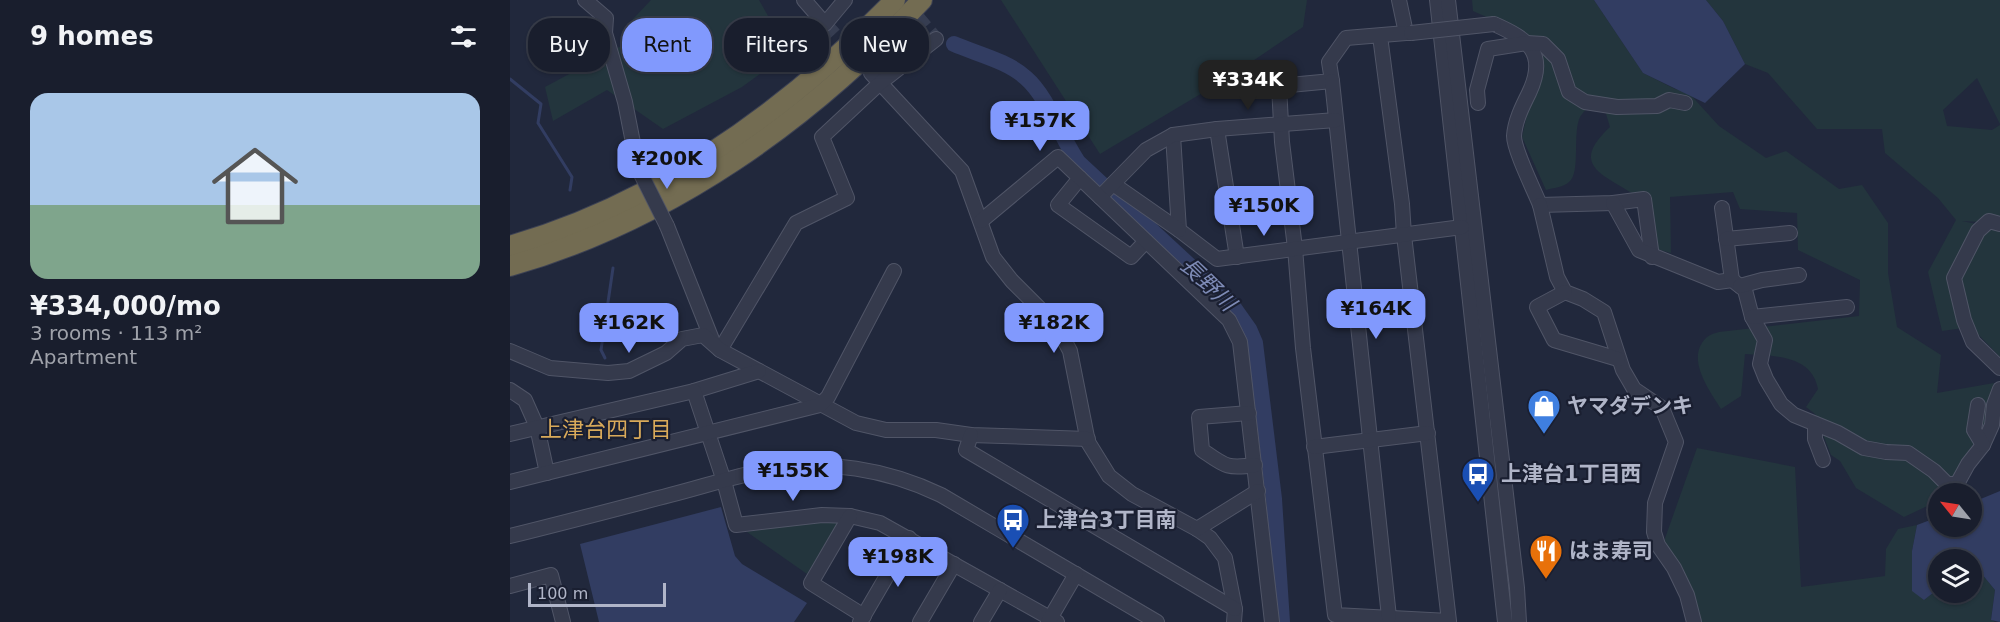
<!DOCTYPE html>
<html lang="en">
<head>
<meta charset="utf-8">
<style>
  :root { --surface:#191e2d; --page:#262b39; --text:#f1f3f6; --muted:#9fa2aa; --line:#373c49; --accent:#8199fd }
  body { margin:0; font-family:"DejaVu Sans","Noto Sans JP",sans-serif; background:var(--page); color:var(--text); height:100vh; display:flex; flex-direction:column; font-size:22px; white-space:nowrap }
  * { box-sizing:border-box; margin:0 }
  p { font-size:20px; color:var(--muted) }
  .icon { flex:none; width:33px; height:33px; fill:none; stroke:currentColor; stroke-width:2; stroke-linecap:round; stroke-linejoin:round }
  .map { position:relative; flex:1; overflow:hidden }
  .panel { display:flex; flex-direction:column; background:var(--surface); width:510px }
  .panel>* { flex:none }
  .guide { position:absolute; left:18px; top:18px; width:570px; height:54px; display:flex; gap:12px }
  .needle { width:39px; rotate:300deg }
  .buttons { position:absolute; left:1418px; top:483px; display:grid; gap:12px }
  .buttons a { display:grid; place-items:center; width:54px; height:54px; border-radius:50%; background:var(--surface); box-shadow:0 2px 4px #0004,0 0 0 2px var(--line); font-size:30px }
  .scale { position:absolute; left:18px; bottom:15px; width:138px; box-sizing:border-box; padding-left:6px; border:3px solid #b0b5c8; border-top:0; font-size:16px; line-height:21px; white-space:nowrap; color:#b0b5c8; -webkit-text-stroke:4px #1a1f31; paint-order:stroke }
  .price { position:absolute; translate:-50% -51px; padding:0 14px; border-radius:12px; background:var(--accent); color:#111; font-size:20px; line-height:39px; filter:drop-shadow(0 2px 3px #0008) }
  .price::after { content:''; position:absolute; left:50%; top:36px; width:18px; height:14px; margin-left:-9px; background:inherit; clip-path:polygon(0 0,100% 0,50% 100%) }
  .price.selected { background:#222; color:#fff }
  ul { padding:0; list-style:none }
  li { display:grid; align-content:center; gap:12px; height:318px; padding:0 30px }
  li span { display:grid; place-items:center; height:186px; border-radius:18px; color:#555 }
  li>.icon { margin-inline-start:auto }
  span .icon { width:108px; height:108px; fill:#fffc; stroke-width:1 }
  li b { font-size:26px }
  h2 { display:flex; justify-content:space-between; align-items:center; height:72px; padding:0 30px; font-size:26px }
  .pill { padding:0 21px; border-radius:24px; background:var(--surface); box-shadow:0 2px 4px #0004,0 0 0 2px var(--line); font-size:21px; line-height:54px }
  .pill.selected { background:var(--accent); color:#111 }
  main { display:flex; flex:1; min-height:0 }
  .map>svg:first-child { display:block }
  .green { fill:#23353d }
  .water { fill:#323d62 }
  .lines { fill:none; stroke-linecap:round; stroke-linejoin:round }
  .stream { stroke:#323d62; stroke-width:3 }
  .river { stroke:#323d62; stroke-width:16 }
  .minor-tunnel { stroke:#363d51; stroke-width:14; stroke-dasharray:14 7; stroke-linecap:butt }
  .minor-casing { stroke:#505567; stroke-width:16 }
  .highway-casing { stroke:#3d4254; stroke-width:22 }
  .minor { stroke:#353a4c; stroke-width:14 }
  .highway { stroke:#736c52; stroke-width:20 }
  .minor-bridge-casing { stroke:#505567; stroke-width:16; stroke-linecap:butt }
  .minor-bridge { stroke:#353a4c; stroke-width:14 }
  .labels { text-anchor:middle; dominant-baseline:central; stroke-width:4.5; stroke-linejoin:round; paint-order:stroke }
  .poi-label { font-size:21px; font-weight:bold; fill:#b0b5c8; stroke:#1a1f31; text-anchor:start }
  .water-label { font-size:22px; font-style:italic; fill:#7e8bb6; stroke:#1a1f31 }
  .neighbourhood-label { font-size:22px; fill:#d9aa5a; stroke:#1a1f31 }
</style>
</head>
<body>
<main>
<section class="panel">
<h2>9 homes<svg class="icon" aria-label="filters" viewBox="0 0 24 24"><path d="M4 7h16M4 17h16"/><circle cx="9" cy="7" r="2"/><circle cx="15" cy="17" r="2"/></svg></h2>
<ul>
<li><span style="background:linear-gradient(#a9c7e8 60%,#7fa58c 0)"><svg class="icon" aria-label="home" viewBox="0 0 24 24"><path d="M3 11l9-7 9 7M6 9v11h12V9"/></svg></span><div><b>¥334,000/mo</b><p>3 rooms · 113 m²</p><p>Apartment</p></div></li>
</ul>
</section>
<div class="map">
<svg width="1490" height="622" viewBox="0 0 1490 622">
  <rect width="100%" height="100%" fill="#21283c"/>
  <g class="green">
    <path d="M141,0h108l30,53 -47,34 -79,42 -56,-39 -54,31 -8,-34 78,-42 10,-26z"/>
    <path d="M491,0h306l-4,27 -74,50 -129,77z"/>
    <path d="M962,0h122l49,73 32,16 13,3 31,34 47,32 20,-7 53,38 23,-4 26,38v50l9,54 44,28 -4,38 57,-10 -10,43 -40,67 -6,1v7l-34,16 -48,-29 -16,-27 -9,-6 -16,-41 -9,-7 12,-18c-6,-35 -46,-33 -73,-35l-4,42 -20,13c-11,-18 -36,-50 -15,-71 3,-3 9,-5 13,-6l140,-16 1,-36 -62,-30 -1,-37 -57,-4 -7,-17 -63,5 1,56 -26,-7 -10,-51c-33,-21 -66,-30 -25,-68l-9,-30c-7,6 -17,13 -21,20 -8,17 1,56 -11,65 -5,5 -16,6 -23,8l-24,-53 8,-36 1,-64 -58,-26z"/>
    <path d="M1196,0h294v124l-23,-46 -34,32 4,16 45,4 8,-5v98l-38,-2 38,8v128l-29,-30 -29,4 -14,-59 28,-52 -18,-22 -53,-45 -3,-24h-65l-49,-56 -23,-9 -22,-43z"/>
    <path d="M1187,448l98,19 6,120 84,-11 1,-27 12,-20 19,-4 -5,26 12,49 14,-11v3h33v-31l24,29 -4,29 4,3h-307l4,-14 -29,-64z"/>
    <path d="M329,522l-32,52 -60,-42 43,-8z"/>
  </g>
  <g class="water">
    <path d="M1084,0h112l17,21 22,43 -40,39 -62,-30z"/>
    <path d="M1490,491v131l-9,-2 4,-30 -32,-39 -6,8 -19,1v29l-14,11 -12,-9v-40l5,-26 21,-8v9h33v-23z"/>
    <path d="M211,507l14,49 7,8 65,39 -13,19h-195l-19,-78z"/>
  </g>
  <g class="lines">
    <g class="stream">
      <path d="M0,79l31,25 -3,19 34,54 -2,13"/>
      <path d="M95,358l-4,-8 12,-82"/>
    </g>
    <path class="river" d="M444,44c23,10 54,17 72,34 22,19 35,60 52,84l154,143 17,24 6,14 19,156 8,123"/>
    <g class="minor-tunnel">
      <path d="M393,0l33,39"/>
      <path d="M315,24l27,29"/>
    </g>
    <g class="minor-casing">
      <g id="minor">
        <path d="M75,0l21,18 -1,15 20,69 13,66"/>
        <path d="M294,0l21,24 20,-24"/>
        <path d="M889,0l7,33h5"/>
        <path d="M927,0l68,622"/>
        <path d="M938,0l69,588 2,34"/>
        <path d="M984,24c34,15 54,29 35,69 -7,14 -14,28 -15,43 0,14 20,54 26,69l73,-2 31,-4 8,58"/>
        <path d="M870,36l22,168 2,31 45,386 -114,-6 -32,-267 -8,-100 -13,-106 -3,-56 53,-5 -3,-19 17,-24 60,-5"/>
        <path d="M361,73l91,98 31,86 19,24 44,44 14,26 18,91 21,34 23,18 65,35 13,9 15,20 10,51 -1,13"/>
        <path d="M822,81l57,536"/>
        <path d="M968,103l-1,-13 11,-41 39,-6 16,1 15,15 11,33 16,10 32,5 40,-1 12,-6 16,3"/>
        <path d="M707,129l20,128"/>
        <path d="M663,135l6,95 38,29 245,-32"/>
        <path d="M570,178l-22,27 73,52 15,-16"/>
        <path d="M603,184l66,46"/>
        <path d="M590,197l46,-47 27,-15 44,-6 119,-9"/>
        <path d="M1103,203l26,47 79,32 14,-2 13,10 7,27 13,23 -5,24 6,15 15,25 13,11 44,18 26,15 22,4 22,1 26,18 13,13h10l11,-20 15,-19 9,-20 2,-20 6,-16"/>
        <path d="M1030,205l17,72 8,15 18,7 21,13 19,58 11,19 28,19 14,34 -21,61 -1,29 4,13 16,23 13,27 7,27"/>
        <path d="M1212,208l10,72"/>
        <path d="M471,221l77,-64 171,163 11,22 32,280"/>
        <path d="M1490,224l-11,-3 -11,10 -24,47 10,42 9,22 27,26"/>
        <path d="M157,226l46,116"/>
        <path d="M1216,239l64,-6"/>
        <path d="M1230,286l22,-6 37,-5"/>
        <path d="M1055,292l-28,15 17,33 64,19"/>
        <path d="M1242,317l95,-10"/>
        <path d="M210,350l76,-127 51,-25 -25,-61 58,-54 56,-44"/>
        <path d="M0,351l40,17 58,5 21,-2 37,-18 16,-14 21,-4 17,15 136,73 30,7h50l35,5 117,4"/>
        <path d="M0,390l15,10 12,27 10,46"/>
        <path d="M184,391l65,-20"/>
        <path d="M1468,405l-4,25 9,15"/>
        <path d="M739,413l-50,4 3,33c23,16 24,19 53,15"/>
        <path d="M1305,424v15l8,21"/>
        <path d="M0,434l184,-43 30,90 12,44 86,-10 28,1 30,7 177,99"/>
        <path d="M461,435l-5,15 269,159"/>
        <path d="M804,447l114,-14"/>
        <path d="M0,482l310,-77 8,-8 66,-126"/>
        <path d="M340,516l-39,67 53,33"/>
        <path d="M687,529l61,-38"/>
        <path d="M0,536c53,-13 106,-27 160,-41 32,-8 64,-19 97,-25 59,-11 120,-1 174,25l216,127"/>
        <path d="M0,586l41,-11 12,47"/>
        <path d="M350,622l49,-84"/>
        <path d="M410,622l34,-58"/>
        <path d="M471,622l19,-32"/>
        <path d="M538,622l28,-48"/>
      </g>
    </g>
    <g class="highway-casing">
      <g id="highway">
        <path d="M0,246c149,-43 278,-136 385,-246"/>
        <path d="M0,266c160,-46 299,-145 412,-266"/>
      </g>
    </g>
    <use href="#minor" class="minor"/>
    <use href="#highway" class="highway"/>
    <g class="minor-bridge-casing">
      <g id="minor-bridge">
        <path d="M901,33l83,-9"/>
        <path d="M128,168l29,58"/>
      </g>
    </g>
    <use href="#minor-bridge" class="minor-bridge"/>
  </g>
  <defs>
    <g id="shop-pin" transform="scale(1.725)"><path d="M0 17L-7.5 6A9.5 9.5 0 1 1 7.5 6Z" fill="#3f7fe0" stroke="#1a1f31"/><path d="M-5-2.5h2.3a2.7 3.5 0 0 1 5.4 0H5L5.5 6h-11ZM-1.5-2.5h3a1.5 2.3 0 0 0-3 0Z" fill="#fff"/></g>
    <g id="bus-pin" transform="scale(1.725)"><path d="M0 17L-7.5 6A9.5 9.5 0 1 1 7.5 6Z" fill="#1a4fb4" stroke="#1a1f31"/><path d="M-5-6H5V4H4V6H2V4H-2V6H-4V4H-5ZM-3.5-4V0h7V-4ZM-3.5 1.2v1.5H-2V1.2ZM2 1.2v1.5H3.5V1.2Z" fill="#fff"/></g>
    <g id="restaurant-pin" transform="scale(1.725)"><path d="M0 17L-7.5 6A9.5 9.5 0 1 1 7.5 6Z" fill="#e8710a" stroke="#1a1f31"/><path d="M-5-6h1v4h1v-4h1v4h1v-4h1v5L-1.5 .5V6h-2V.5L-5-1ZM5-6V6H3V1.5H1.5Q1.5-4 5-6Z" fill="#fff"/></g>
  </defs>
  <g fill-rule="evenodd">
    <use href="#shop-pin" x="1034" y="406"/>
    <use href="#bus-pin" x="968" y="474"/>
    <use href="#bus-pin" x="503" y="520"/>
    <use href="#restaurant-pin" x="1036" y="551"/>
  </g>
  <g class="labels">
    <g class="poi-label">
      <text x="1057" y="406">ヤマダデンキ</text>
      <text x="991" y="474">上津台1丁目西</text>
      <text x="526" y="520">上津台3丁目南</text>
      <text x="1059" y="551">はま寿司</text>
    </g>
    <g class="water-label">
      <text transform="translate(698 284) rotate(44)">長野川</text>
    </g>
    <g class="neighbourhood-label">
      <text x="96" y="429">上津台四丁目</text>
    </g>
  </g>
</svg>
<div class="buttons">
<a><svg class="needle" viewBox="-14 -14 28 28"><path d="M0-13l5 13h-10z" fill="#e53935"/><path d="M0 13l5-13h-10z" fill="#9fa2aa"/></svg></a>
<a><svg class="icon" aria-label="layers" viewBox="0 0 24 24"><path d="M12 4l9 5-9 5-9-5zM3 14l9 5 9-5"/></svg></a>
</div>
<div class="scale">100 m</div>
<b class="price selected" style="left:738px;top:111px">¥334K</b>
<b class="price" style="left:530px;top:152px">¥157K</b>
<b class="price" style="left:157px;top:190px">¥200K</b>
<b class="price" style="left:754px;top:237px">¥150K</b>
<b class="price" style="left:866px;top:340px">¥164K</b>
<b class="price" style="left:119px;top:354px">¥162K</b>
<b class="price" style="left:544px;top:354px">¥182K</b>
<b class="price" style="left:283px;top:502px">¥155K</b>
<b class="price" style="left:388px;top:588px">¥198K</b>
<div class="guide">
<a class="pill">Buy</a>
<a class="pill selected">Rent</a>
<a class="pill">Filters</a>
<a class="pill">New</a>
</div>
</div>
</main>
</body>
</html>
